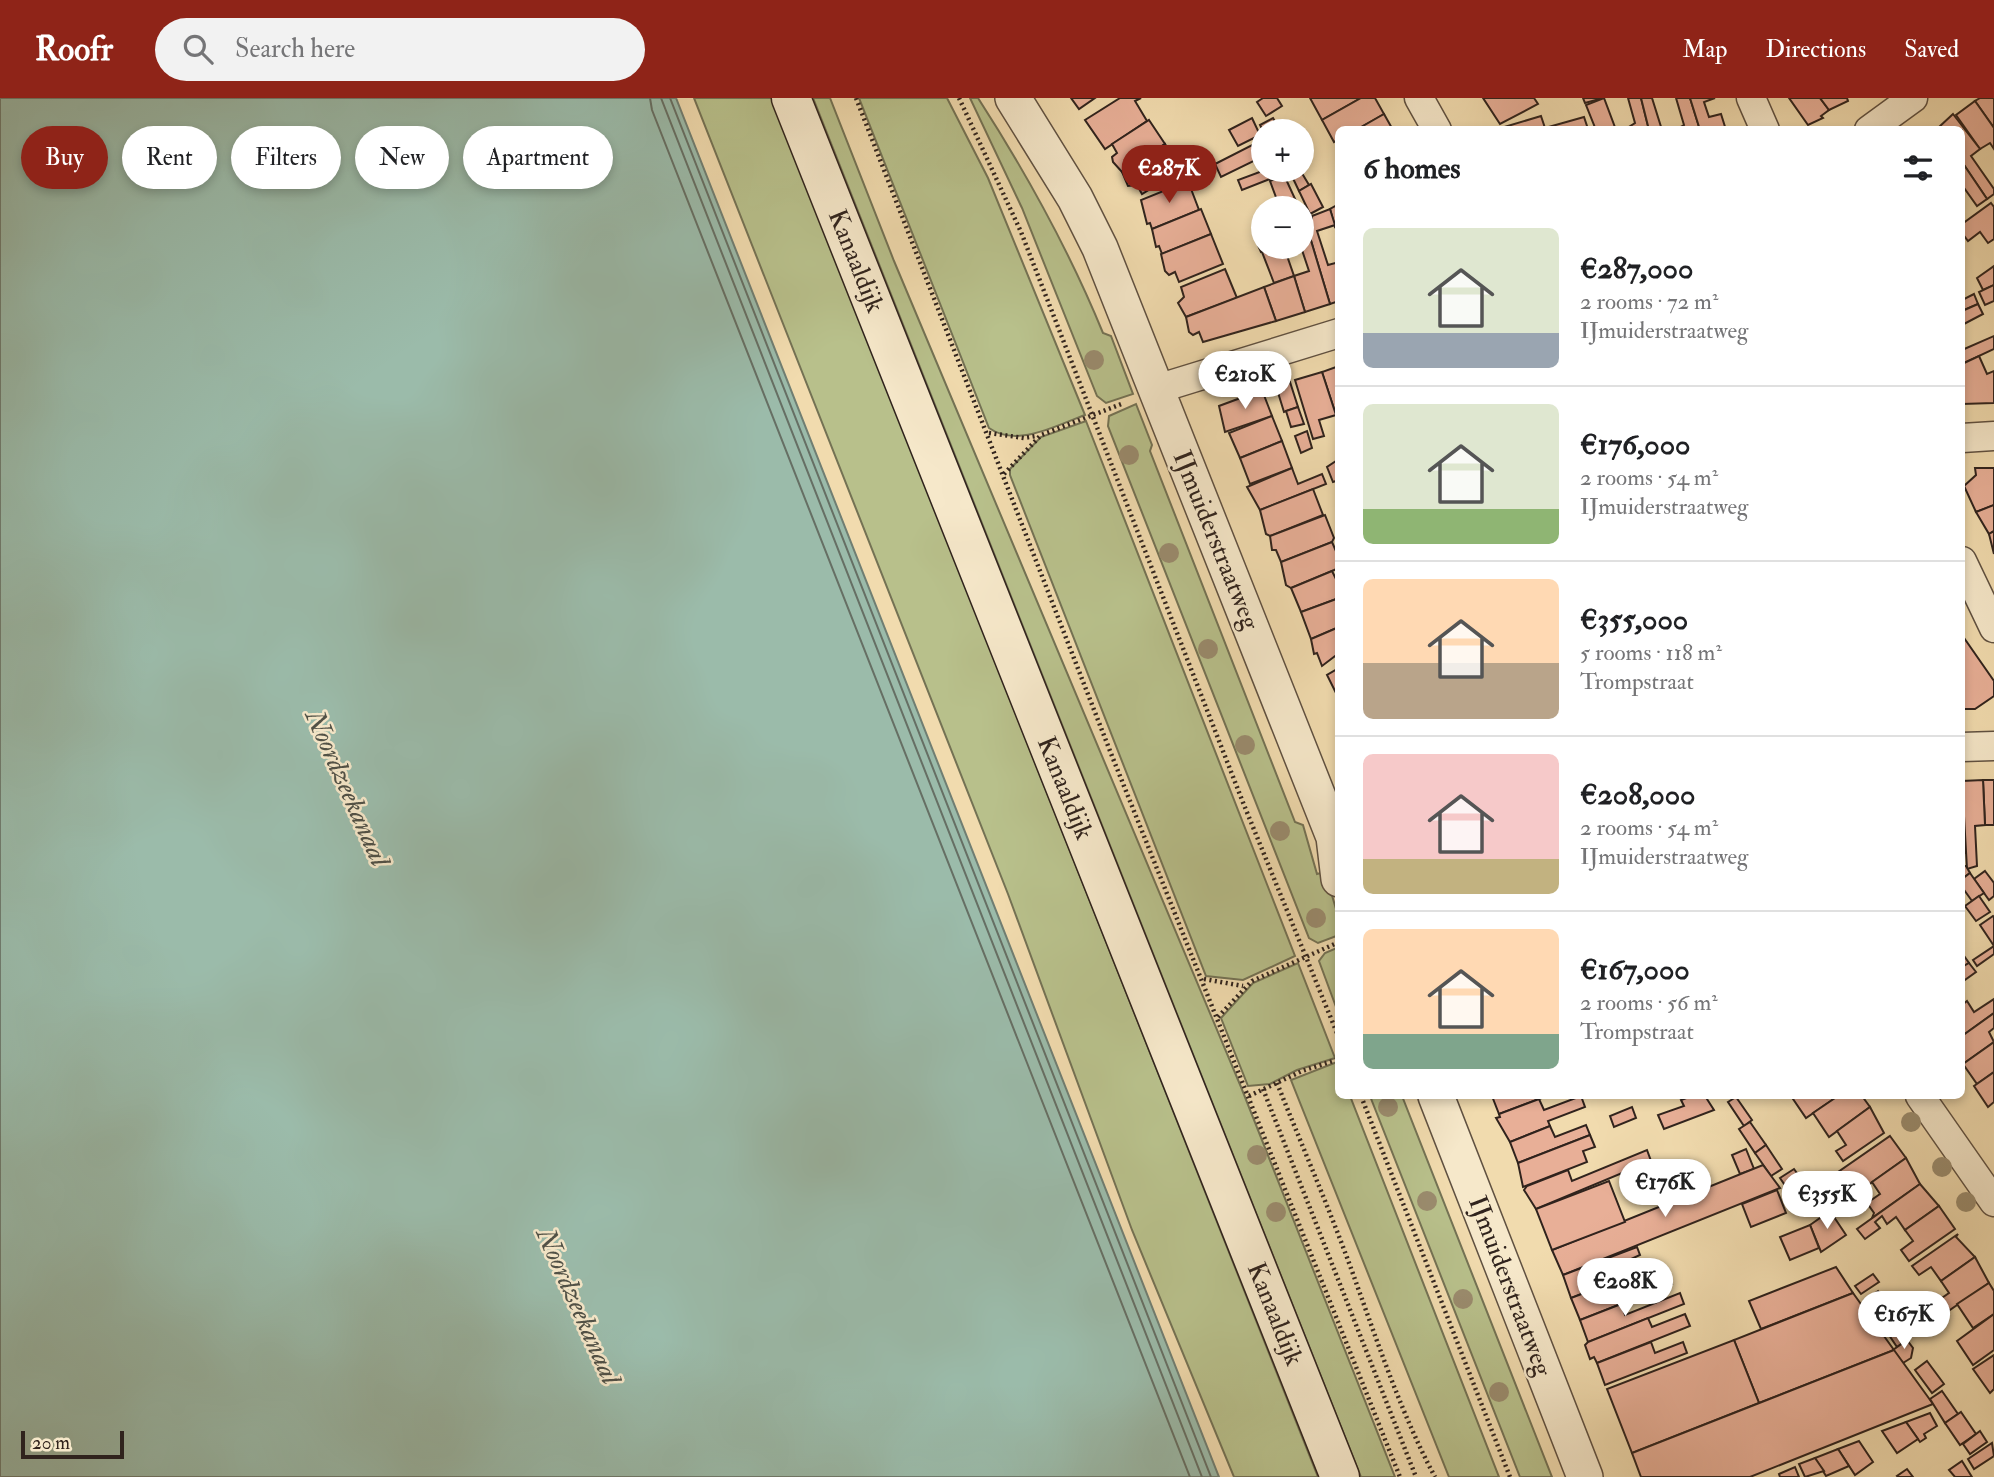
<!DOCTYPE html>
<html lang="en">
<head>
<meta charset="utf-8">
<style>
  :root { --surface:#fff; --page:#f2f2f2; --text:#202124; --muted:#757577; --line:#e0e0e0; --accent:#8f2418 }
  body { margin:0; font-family:"IM FELL Double Pica",serif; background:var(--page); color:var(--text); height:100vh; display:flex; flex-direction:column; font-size:26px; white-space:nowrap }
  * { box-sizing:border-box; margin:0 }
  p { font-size:23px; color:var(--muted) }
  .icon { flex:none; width:38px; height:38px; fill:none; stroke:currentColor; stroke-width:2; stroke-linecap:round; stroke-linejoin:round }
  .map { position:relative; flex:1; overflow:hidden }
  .panel { position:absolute; left:1335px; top:28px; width:630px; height:973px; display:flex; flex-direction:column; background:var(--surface); border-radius:10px; box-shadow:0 4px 10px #0003 }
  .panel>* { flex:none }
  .top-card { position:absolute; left:21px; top:28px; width:665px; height:63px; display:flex; gap:14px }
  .controls { position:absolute; left:1251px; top:21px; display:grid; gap:14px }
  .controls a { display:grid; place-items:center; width:63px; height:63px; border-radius:50%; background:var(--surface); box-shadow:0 4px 10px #0003; font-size:35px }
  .scale { position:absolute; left:21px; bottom:18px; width:103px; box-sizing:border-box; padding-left:7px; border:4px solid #30231d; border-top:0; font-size:19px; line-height:24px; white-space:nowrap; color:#30231d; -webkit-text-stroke:5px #f6e8ca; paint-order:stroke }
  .price { position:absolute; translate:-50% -60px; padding:0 16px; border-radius:24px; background:#fff; color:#222; font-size:23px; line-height:46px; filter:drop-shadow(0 2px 4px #0008) }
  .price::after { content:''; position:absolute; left:50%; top:42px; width:21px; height:16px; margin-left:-10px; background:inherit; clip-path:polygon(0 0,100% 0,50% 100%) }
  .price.selected { background:var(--accent); color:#fff }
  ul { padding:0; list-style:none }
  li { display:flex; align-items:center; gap:21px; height:175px; padding:0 28px }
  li+li { border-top:2px solid var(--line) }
  li span { display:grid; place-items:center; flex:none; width:196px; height:140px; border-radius:10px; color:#555 }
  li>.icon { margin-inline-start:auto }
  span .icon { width:84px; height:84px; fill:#fffc; stroke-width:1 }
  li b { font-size:30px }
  h2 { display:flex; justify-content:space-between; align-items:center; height:84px; padding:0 28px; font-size:30px }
  .pill { padding:0 24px; border-radius:32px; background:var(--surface); box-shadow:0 4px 10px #0003; font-size:24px; line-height:63px }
  .pill.selected { background:var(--accent); color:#fff }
  header { display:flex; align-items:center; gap:42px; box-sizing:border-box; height:98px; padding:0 35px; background:var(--accent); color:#fff }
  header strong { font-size:33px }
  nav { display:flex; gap:38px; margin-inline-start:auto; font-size:24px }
  .search { width:490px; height:63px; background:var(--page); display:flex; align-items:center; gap:18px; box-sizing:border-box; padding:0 24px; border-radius:38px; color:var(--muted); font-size:26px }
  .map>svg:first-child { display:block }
  .green { fill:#b8c08b; stroke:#747254; stroke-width:2 }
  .water { fill:#9bbbaa; stroke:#707e72; stroke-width:2 }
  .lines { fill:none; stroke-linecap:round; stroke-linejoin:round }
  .shore { stroke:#666f64; stroke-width:2 }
  .building { fill:#e8af97; stroke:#30231d; stroke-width:2 }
  .minor-casing { stroke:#605141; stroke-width:31 }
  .tertiary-casing { stroke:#605141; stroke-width:38 }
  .secondary-casing { stroke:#30231d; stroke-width:41 }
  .path { stroke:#30231d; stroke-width:4.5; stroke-dasharray:2 3.5; stroke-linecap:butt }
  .minor { stroke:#f6e8ca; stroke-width:28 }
  .tertiary { stroke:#f6e8ca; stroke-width:35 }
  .secondary { stroke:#f6e8ca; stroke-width:38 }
  .tree { fill:#9a8b6d }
  .labels { text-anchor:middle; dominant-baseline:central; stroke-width:5; stroke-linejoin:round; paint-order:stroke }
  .street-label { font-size:26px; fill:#30231d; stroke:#f6e8ca }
  .water-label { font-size:28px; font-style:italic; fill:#505147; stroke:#f6e8ca }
</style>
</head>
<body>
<header>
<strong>Roofr</strong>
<div class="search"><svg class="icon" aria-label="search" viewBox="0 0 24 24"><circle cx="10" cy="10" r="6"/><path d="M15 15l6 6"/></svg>Search here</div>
<nav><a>Map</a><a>Directions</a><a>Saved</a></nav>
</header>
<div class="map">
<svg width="1994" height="1379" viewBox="0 0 1994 1379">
  <rect width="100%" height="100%" fill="#f1dbae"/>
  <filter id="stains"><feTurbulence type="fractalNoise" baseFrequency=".00286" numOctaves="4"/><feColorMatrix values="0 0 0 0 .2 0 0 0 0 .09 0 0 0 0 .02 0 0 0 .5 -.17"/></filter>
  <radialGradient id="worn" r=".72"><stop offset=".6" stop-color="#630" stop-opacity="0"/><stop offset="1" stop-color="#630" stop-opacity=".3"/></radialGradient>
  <g class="green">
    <path d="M694,0h78l546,1379h-84l-102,-247 -124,-336z"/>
    <path d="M813,0h17l64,163 347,826 154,390h-34z"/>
    <path d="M859,0h88l41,80 97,237c-28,10 -68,33 -96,13z"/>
    <path d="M970,0h8c49,76 91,152 125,235l8,3 22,58 -27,9 -9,-7 -75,-188z"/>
    <path d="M1136,306l16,41 -2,6 145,371 8,3 14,49 8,-2 14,47v16l-21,8 -9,-5 -201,-512 1,-10z"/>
    <path d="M1086,323l209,535 -52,24 -37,-4 -196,-501v-6l31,-32z"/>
    <path d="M1339,849v68l-20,-54 6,-8z"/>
    <path d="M1298,865l37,95 -38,12 -27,14 -22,2 -27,-68 32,-35z"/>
    <path d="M1337,964l2,34h11l149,381h-50l-158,-397z"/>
    <path d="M1370,998h32l150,381h-32z"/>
  </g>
  <path class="water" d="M0,0h676l543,1379h-1219z"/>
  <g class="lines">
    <g class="shore">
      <path d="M650,0l2,12 538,1367"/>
      <path d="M661,0l541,1379"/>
      <path d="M670,0l541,1379"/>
    </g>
  </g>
  <g class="building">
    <path d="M1071,0h24l-16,11z"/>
    <path d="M1120,0h21l-6,3 12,20 -42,28 -20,-29z"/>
    <path d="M1263,0h14l5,8 -16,10 -9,-14z"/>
    <path d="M1310,0h51l-39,22z"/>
    <path d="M1361,0h14l9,16 -28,16h-17v9l-5,3 -12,-22z"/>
    <path d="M1483,0h51l4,6 -38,20z"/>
    <path d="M1583,0h20l-18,5z"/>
    <path d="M1604,0l12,32h-20l-10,-25z"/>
    <path d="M1628,0h13l8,32h-25l11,-7z"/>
    <path d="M1641,0h11l10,32h-13z"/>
    <path d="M1676,0h14l10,32h-25l9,-5z"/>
    <path d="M1690,0h25l-11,4 5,15 12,-3 5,16h-26z"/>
    <path d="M1789,0h31l9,12 -8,6 2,2 -15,7z"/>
    <path d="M1820,0h27l1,3 -19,9z"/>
    <path d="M1980,0h14v30l-19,-27z"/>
    <path d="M1975,3l19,27v21l-4,-6 -10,6 -24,-34z"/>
    <path d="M1384,16l9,16h-37z"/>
    <path d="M1953,16l27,35 -9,7 23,33v5l-7,5 -25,-37v-32l-24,-2z"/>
    <path d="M1541,18l4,12 39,-11 4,12 -87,-1z"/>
    <path d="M1252,20l8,17 -22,11 -9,-16z"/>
    <path d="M1273,20l7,13 -16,2 -4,-8z"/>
    <path d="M1149,22l16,24 -43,28 -9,-10 -1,-5 5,-4 -5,-9z"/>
    <path d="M1262,42l2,16 -43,21 -6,-13z"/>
    <path d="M1165,46l16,26 -39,24 -5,-9 -9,1 -6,-14z"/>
    <path d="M1962,64l25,37 -10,7 -15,-21z"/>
    <path d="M1265,72h7l3,7 -33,13 -4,-10z"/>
    <path d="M1289,72h11l9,15 -10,6z"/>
    <path d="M1284,77l12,26 -16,7 -10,-27z"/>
    <path d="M1188,83l11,29 -47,19 -2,-6 -3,1 -6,-24z"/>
    <path d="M1311,86l12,23 -13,7 -11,-23z"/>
    <path d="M1296,103l3,7h-13l-1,-3z"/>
    <path d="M1991,105l3,4v32l-6,4 -8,-11 -12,9 -6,-8v-9z"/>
    <path d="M1339,106v21l-4,2 -5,-18z"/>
    <path d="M1201,111l10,25 -49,20 -3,-8 -3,1 -4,-18z"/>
    <path d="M1330,111l5,16 -18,6 11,34 11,-3v39l-9,3 -21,-70 3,-18z"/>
    <path d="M1312,118l-3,18 21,70 -25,8 -11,-36 15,-5 -8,-24 1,-26z"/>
    <path d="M1211,136l12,30 -44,18 -4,-10 -6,3 -4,-4 -4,-17z"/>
    <path d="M1264,140v9h11l-14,5 -5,-11z"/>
    <path d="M1275,149h9l10,29 -20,7 -12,-31z"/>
    <path d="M1994,168v19l-11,5 -6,-12z"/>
    <path d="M1225,171l12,29 -51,19 -8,-14 6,-6 -3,-10z"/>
    <path d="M1294,178l11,36 -29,9 -12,-34z"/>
    <path d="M1994,187v16l-9,4 -6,-13z"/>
    <path d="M1264,189l12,34 -73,21 -4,-10 -6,3 -4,-3 -3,-15z"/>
    <path d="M1974,196l4,10 -16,7v-11z"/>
    <path d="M1978,206l5,10 -21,11v-14z"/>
    <path d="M1994,238v13l-32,15v-14z"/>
    <path d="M1979,258l8,18 7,-3v32l-32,1v-40z"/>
    <path d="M1339,268v48l-3,1 -14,-43z"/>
    <path d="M1322,274l14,43 -17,5 5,16 -11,3 -18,-59z"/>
    <path d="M1290,284l8,25 -14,5 -8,-26z"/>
    <path d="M1262,292l10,26 -47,16 -6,-26z"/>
    <path d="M1298,309l6,17 -13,3 -5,-16z"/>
    <path d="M1272,318l10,25 -42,17 -11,-25z"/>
    <path d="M1307,333l5,17 -11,5 -6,-17z"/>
    <path d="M1282,343l10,27 -42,16 -10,-26z"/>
    <path d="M1339,361v21l-6,2 -6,-15z"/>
    <path d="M1292,370l6,16 24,-10 4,10 -66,26 -13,-23z"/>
    <path d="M1975,370h19v37l-18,7 -12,-26 12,-11z"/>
    <path d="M1313,391l10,26 -53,21 -4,-2 -6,-24z"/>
    <path d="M1994,407v26l-5,3 -13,-22z"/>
    <path d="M1325,417l9,23 -2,4 -51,20 -5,-12h-4l-2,-14z"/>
    <path d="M1994,433v23l-5,-20z"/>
    <path d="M1332,444l7,16v10l-48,20 -5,-3 -5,-23z"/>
    <path d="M1332,473l7,14v13l-38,14 -10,-24z"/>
    <path d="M1339,500v29l-28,12 -10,-27z"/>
    <path d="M1339,529v26l-17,13 -5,-13 -3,1 -3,-15z"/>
    <path d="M1962,537l32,46v15l-19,13h-13z"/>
    <path d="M1339,570v31l-12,-24z"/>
    <path d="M1983,682h11v45h-9z"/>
    <path d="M1983,682l2,45 -10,1 2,40 -10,3 -5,-88z"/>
    <path d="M1962,683l3,72h-3z"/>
    <path d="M1962,768h4l4,7 -8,6z"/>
    <path d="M1985,773l9,12v13l-5,4 -15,-21z"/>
    <path d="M1970,775l14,20 -12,8 -10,-14v-8z"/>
    <path d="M1979,798l11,16 -14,9 -11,-15z"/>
    <path d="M1993,818l1,1v29l-14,-21z"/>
    <path d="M1994,848v8l-17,12 -4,-6z"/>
    <path d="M1962,855l7,10 -7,4z"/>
    <path d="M1969,865l7,9 -14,10v-15z"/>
    <path d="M1994,901v14l-32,23v-31l5,-4 7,11z"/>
    <path d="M1994,915v15l-5,4 5,10 -31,22 -1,-28z"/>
    <path d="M1994,944v30l-17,12 -14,-20z"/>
    <path d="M1994,974v30l-6,5 -14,-21z"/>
    <path d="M1492,998h55l-48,18z"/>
    <path d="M1581,998l4,11 -37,14 2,5 -40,16 -14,-24 4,-1 -1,-3 40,-15 5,11z"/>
    <path d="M1692,998h13l9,14 -50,19 -6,-14 26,-9 -3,-6z"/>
    <path d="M1791,998h47l-32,22z"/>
    <path d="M1838,998h24l8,11 -41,30 -16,-24z"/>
    <path d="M1736,999l16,23 -8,6 -16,-24z"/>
    <path d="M1632,1009l4,11 -22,9 -4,-11z"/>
    <path d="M1870,1009l14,26 -41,28 -7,-10 10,-6 -9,-14z"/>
    <path d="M1750,1024l16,23 -11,8 -16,-24z"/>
    <path d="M1586,1027l4,10 -72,28 -8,-21 40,-16 5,11z"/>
    <path d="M1590,1037l5,12 -12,4 4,11 -64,25 -5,-24z"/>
    <path d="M1890,1038l16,22 -49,35 -10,-15 -13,9 -6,-8z"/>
    <path d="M1766,1047l16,24 -11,7 -16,-23z"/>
    <path d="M1746,1051l8,20 -14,5 -8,-19z"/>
    <path d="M1647,1052l4,11 -115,48 -12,-19 3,-4 41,-16 4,11z"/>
    <path d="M1906,1060l14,26 -48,34 2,-5 -7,-10 13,-9 -8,-12z"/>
    <path d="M1763,1067l17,23 -217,87 -11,-25z"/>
    <path d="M1794,1071l13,18 -14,10 -13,-19z"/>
    <path d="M1609,1083l16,41 -73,28 -16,-41z"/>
    <path d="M1920,1086l19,22 -34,24 -9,-13 -9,7 -5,-8 -7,6 5,6 -15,11 -8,-10z"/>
    <path d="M1777,1092l9,23 -35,14 -9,-23z"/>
    <path d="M1939,1108l16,23 -46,32 -8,-11 12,-9 -8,-11z"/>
    <path d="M1830,1113l16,24 -25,17 -11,-27z"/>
    <path d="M1810,1127l9,23 -29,12 -10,-23z"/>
    <path d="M1958,1136l-2,3 19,20 -34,24 -10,-14 -12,8 -7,-9z"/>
    <path d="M1637,1149l3,8 -9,4 5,14 -65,25 -8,-23z"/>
    <path d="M1975,1159l14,26 -61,42 -8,-12 29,-20 -8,-12z"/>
    <path d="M1836,1169l17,26 -92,36 -12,-28z"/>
    <path d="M1668,1175l4,11 -92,36 -9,-22 42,-16 4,11z"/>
    <path d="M1873,1176l6,8 -18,12 -6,-8z"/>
    <path d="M1989,1185l5,8v23l-21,14 -16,-24z"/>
    <path d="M1878,1193l17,22 -14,10 -16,-23z"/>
    <path d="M1680,1195l4,11 -96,38 -8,-22 41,-16 4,11z"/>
    <path d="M1853,1195l41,57 -135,53 -25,-63z"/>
    <path d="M1895,1215l16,24 -14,10 -16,-24z"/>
    <path d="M1685,1216l5,12 -93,37 -3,-6 -4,2 -5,-14 3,-3 60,-24 4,9z"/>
    <path d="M1994,1216v36l-21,15 -16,-24z"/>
    <path d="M1734,1242l25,63 -127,50 -25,-64z"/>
    <path d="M1907,1242l6,8 -2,10 -8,5 -10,-13z"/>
    <path d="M1651,1244l4,11 28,-11 4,11 -82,32 -8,-22z"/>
    <path d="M1894,1252l39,54 -183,73h-109l-9,-24z"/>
    <path d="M1994,1257v34l-4,4 -17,-24z"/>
    <path d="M1927,1263l17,23 -12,9 -17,-23z"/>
    <path d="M1942,1293l16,23 -13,9 -15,-24z"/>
    <path d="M1961,1314l15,22 -16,11 -15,-22z"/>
    <path d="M1930,1315l7,13 -13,8 2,4 -6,4 -14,-20z"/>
    <path d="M1906,1324l12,17 -21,14 -15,-22z"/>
    <path d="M1980,1333l7,11 -17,12 -7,-10z"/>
    <path d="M1859,1343l14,21 -18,13 -17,-26z"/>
    <path d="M1992,1345l2,13 -20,13 -6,-10z"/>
    <path d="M1838,1351l11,17 -23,10 -11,-18z"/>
    <path d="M1815,1360l9,13 -19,6 -6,-13z"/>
    <path d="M1962,1363l10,16h-17l-6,-7z"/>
    <path d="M1795,1369l4,10h-19l-1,-3z"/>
    <path d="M1907,1371l6,8h-15l-1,-1z"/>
  </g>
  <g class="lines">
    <g class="minor-casing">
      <g id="minor">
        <path d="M1419,0l18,32"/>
        <path d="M1751,0l14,32"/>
        <path d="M1869,32l44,-32"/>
        <path d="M1157,291l182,-56"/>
        <path d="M1962,340l32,-2"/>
        <path d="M1962,463l32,67"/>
        <path d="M1962,649l32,-1"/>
        <path d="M1920,998l74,106"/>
      </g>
    </g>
    <g class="tertiary-casing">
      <g id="tertiary">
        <path d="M1013,0l62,100 25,50 234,589 5,42"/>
        <path d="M1436,998l149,381"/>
      </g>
    </g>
    <g class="secondary-casing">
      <path id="secondary" d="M791,0l549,1379"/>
    </g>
    <g class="path">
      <path d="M856,0l256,658 288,721"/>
      <path d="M959,0l62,134 223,573 95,233"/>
      <path d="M989,335l35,5 12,-2"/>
      <path d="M1004,376l37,-39 83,-32"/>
      <path d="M1204,881l39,7"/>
      <path d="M1218,919l34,-36 87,-39"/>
      <path d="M1277,985c27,68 57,136 81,205 23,64 45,129 77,189"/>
      <path d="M1263,991l153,388"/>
      <path d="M1249,998l53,-25 37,-12"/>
      <path d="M1361,998l149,381"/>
    </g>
    <use href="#minor" class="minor"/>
    <use href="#tertiary" class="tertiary"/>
    <use href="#secondary" class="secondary"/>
  </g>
  <g class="tree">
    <circle cx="1094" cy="262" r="10"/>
    <circle cx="1129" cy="357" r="10"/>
    <circle cx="1169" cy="455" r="10"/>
    <circle cx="1208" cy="551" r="10"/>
    <circle cx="1245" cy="647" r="10"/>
    <circle cx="1280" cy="733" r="10"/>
    <circle cx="1316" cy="820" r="10"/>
    <circle cx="1388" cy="1009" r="10"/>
    <circle cx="1911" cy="1024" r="10"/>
    <circle cx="1257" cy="1057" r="10"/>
    <circle cx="1942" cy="1069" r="10"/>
    <circle cx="1427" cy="1103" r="10"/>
    <circle cx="1966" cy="1104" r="10"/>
    <circle cx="1276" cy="1114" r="10"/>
    <circle cx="1463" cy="1201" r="10"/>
    <circle cx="1499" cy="1294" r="10"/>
  </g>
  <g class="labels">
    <g class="street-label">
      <text transform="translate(856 163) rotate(68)">Kanaaldijk</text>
      <text transform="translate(1216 442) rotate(68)">IJmuiderstraatweg</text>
      <text transform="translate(1065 690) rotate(68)">Kanaaldijk</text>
      <text transform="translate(1510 1188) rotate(69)">IJmuiderstraatweg</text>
      <text transform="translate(1275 1216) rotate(68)">Kanaaldijk</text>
    </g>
    <g class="water-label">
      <text transform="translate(347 690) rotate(66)">Noordzeekanaal</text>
      <text transform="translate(578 1208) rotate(66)">Noordzeekanaal</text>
    </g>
  </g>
  <rect width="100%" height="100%" filter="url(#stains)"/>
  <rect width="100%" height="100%" fill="url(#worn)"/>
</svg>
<div class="controls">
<a>+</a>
<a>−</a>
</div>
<div class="scale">20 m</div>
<b class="price selected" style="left:1169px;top:107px">€287K</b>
<b class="price" style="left:1245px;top:313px">€210K</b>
<b class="price" style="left:1665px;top:1121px">€176K</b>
<b class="price" style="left:1827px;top:1133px">€355K</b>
<b class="price" style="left:1625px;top:1220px">€208K</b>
<b class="price" style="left:1904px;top:1253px">€167K</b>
<div class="top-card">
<a class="pill selected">Buy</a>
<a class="pill">Rent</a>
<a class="pill">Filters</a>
<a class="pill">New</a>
<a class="pill">Apartment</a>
</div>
<section class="panel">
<h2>6 homes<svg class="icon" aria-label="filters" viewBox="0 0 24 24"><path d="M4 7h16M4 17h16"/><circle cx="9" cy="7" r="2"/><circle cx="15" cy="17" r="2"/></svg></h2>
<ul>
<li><span style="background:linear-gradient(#dfe7d0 75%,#9aa5b1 0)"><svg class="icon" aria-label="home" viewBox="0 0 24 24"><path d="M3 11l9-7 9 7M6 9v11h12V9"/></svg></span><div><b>€287,000</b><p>2 rooms · 72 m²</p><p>IJmuiderstraatweg</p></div></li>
<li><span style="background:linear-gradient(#dfe7d0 75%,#8fb573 0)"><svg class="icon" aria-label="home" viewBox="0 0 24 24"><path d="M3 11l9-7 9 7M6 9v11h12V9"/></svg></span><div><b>€176,000</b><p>2 rooms · 54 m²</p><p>IJmuiderstraatweg</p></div></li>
<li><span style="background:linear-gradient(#ffd9b3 60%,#b9a48a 0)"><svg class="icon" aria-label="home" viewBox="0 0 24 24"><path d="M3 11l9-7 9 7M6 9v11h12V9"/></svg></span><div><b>€355,000</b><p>5 rooms · 118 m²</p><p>Trompstraat</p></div></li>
<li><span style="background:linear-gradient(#f6c9c9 75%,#c2b280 0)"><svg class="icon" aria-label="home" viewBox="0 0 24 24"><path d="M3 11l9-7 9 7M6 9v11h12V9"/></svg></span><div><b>€208,000</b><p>2 rooms · 54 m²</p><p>IJmuiderstraatweg</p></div></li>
<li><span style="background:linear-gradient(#ffd9b3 75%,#7fa58c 0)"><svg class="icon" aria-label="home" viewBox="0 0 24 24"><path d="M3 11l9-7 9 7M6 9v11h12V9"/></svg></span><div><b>€167,000</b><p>2 rooms · 56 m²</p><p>Trompstraat</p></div></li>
</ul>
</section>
</div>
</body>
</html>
